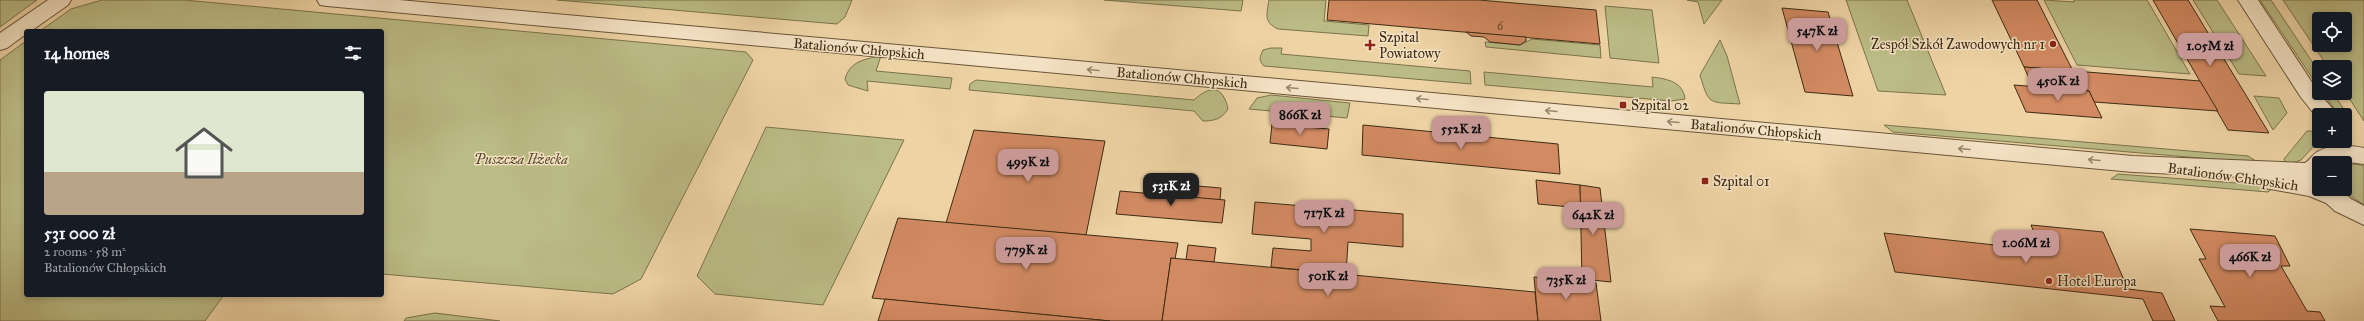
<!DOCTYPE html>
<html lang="en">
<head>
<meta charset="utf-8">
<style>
  :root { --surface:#171b24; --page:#20242c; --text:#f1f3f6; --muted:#9ea1a6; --line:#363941; --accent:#c59692 }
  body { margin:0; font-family:"IM FELL Great Primer",serif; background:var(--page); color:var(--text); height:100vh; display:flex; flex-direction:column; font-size:15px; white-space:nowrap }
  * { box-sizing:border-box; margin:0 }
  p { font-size:13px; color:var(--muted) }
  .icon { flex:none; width:22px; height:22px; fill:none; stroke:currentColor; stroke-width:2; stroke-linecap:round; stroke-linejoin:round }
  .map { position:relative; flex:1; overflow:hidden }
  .sheet { position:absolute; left:24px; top:29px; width:360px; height:268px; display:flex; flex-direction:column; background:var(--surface); border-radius:4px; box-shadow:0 2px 6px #0003 }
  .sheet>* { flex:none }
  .tools { position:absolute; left:2312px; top:12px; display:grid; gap:8px }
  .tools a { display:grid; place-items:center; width:40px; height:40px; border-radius:4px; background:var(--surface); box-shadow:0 2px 6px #0003; font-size:20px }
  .price { position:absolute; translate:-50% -34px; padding:0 9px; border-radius:8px; background:var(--accent); color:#111; font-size:13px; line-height:26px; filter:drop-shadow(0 1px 2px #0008) }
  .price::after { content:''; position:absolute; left:50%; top:24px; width:12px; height:9px; margin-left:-6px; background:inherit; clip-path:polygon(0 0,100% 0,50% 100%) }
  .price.on { background:#222; color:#fff }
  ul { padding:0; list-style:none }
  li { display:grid; align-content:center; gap:8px; height:212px; padding:0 20px }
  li+li { border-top:1px solid var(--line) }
  li span { display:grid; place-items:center; height:124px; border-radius:4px; color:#555 }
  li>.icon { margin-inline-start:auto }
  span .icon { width:72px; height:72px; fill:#fffc; stroke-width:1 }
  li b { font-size:17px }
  h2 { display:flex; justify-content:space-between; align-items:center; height:48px; padding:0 20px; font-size:17px }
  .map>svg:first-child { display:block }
  .green { fill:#bbbb85; stroke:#7c734c; fill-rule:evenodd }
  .building { fill:#d28a62; stroke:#3e2b13 }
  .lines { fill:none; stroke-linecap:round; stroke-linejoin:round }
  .minor-casing { stroke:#6a5538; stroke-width:2 }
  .minor { fill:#f4e2c4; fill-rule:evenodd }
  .oneway { stroke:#99866c }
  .poi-dot { fill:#8f2418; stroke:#f4e2c4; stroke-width:1.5 }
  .labels { text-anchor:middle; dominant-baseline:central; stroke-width:3; stroke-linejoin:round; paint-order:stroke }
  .number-label { font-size:12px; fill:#634327 }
  .poi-label { font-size:14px; fill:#3e2b13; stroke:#f4e2c4; text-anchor:start }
  .street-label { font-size:14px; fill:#3e2b13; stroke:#f4e2c4 }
  .park-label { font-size:14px; font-style:italic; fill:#57482a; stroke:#f4e2c4 }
</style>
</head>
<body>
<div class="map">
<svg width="2364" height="321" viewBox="0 0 2364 321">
  <rect width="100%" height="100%" fill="#eed3a5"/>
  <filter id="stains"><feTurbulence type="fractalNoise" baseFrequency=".005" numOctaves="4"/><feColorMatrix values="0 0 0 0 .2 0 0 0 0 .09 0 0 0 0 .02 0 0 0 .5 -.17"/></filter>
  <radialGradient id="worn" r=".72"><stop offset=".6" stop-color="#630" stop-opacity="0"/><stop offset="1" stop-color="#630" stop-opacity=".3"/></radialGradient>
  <g class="green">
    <path d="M0,0h37l-37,27z"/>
    <path d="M102,0h82l562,52 7,8 -112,219 -28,15 -231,-20v-243h-342l31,-22z"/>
    <path d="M557,0h295l-7,17 -8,7z"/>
    <path d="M1104,0h139l-2,11z"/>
    <path d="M1269,0h57l-2,21 45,4 -1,11 -90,-7c-15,-7 -11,-15 -9,-29z"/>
    <path d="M1687,0h35l-18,24 -6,-22z"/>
    <path d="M1846,0h61l39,95 -68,-4z"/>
    <path d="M2044,0l30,2v-2h73l43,74 -113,-9z"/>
    <path d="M2193,0h24l49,76 -27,-2z"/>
    <path d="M2260,0h11l48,72v16z"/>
    <path d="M2283,0h81v121l-19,-29v-25h-17zM2319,19h26v26h-26z"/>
    <path d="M1605,6l47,4 7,53 -49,-5z"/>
    <path d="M1532,39l68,6 1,13 -115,-11 -1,-5 35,3z"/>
    <path d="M1720,40l7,16 13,48c-31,-2 -31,2 -40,-29z"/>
    <path d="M26,41v254h198l-19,26h-205v-261z"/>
    <path d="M1271,48h11l-1,6 189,17 1,13 -207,-18c-6,-6 -4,-9 -1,-16z"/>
    <path d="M881,56l-5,15 76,7 -2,11 -83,-8 1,10 -20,-6 -3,-6c5,-18 20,-20 36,-23z"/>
    <path d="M1484,72l169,15 -1,-10c16,2 31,5 33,22l-14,2 -186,-16z"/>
    <path d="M976,80l218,20c16,-15 29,-15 34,9 -6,10 -14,12 -25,12l-9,-10 -225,-21 1,-6z"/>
    <path d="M2323,93h10l14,21 -8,1z"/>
    <path d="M1271,95l79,8 -3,15 -98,-9 8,-11z"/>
    <path d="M2254,96l25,2 8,15 -14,17z"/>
    <path d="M1884,125l364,31 11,7 -366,-31z"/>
    <path d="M766,127l138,13 -81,165 -108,-11 -18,-18z"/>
    <path d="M2307,131h7l1,14 -14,15 -15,5 -2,-6z"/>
    <path d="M2356,164l8,2v39l-23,-16h4v-24z"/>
    <path d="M2118,174l158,12 -8,6 -157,-13z"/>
    <path d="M435,313l65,8h-96l2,-3z"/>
  </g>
  <g class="building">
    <path d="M1329,0h150l117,10 4,34 -273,-24z"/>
    <path d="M1992,0h45l36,71 -49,-4z"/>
    <path d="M2153,0h35l81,133 -41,-3z"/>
    <path d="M1782,8l46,4 25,84 -48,-4z"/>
    <path d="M1466,32l60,5v4l-6,4 -30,-3 -6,-5 -13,-1z"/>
    <path d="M2024,67l176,14 18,30 -124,-9 -5,-11 -56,-4z"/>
    <path d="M2014,85l75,6 13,27 -76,-6z"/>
    <path d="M1272,124l57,5 -2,20 -57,-6z"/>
    <path d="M1363,125l195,19 2,30 -198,-19z"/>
    <path d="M974,130l131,11 -19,94 -140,-12z"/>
    <path d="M1536,180l44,5 1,23 -43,-4z"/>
    <path d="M1186,185l35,3 -1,12 -36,-3z"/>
    <path d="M1580,185l20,3 11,94 -29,-3z"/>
    <path d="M1120,191l105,9 -3,23 -106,-9z"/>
    <path d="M1255,202l148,12v33l-55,-5 -2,32 -75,-7 2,-19 38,3v-12l-59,-5z"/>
    <path d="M898,218l280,25 -3,16 -4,-1 -9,63h-52l-238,-23z"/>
    <path d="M2031,225l72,7 25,57 34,4 13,28h-22l-10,-22 -248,-27 -11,-39 157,17z"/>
    <path d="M2190,229l85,7 15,30h-9l26,45 13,1 5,9h-107l-8,-15 15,1 -26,-48h7z"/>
    <path d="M1188,245l28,3 -2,14 -28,-2z"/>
    <path d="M1171,258l364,34 3,29h-376z"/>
    <path d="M1534,277l62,6 5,38h-63z"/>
    <path d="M885,299l225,22h-232z"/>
  </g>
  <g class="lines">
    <g class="minor-casing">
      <g id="minor">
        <path d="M48,0h23l-3,5 -37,26h-5v3l-19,14 -7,2v-17z"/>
        <path d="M317,0h82l1734,156 172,7c5,-3 7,-8 12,-11 13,-8 32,-7 47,-4v16l-16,-2 -29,1v26h21l11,10 13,7v19l-29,-14 -9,-8 -17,-7 -44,-8 -3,-6 2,-4 -131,-6 -1806,-166 -7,-1z"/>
        <path d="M2238,0h20l61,93 19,22h-19v5l-19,-24z"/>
      </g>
    </g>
    <use href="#minor" class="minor"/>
  </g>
  <defs><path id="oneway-shaft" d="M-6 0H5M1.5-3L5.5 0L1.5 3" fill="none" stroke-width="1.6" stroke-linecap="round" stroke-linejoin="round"/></defs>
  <g class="oneway">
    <use href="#oneway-shaft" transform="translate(1093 70) rotate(-175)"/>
    <use href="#oneway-shaft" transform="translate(1292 88) rotate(-175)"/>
    <use href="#oneway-shaft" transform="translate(1422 99) rotate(-175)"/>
    <use href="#oneway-shaft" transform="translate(1551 111) rotate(-175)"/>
    <use href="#oneway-shaft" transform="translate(1673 122) rotate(-175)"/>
    <use href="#oneway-shaft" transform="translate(1964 149) rotate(-175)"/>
    <use href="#oneway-shaft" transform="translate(2094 160) rotate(-175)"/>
  </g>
  <g class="poi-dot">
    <circle cx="2053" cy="44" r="4"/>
    <path d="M1368 39h4v4h4v4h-4v4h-4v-4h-4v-4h4z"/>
    <rect x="1619" y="101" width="8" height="8" rx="2"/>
    <rect x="1701" y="177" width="8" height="8" rx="2"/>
    <circle cx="2049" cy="281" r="4"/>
  </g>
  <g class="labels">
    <g class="number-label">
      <text x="1500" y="26">6</text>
    </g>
    <g class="poi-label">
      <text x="1379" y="37">Szpital<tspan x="1379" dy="16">Powiatowy</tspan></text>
      <text x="2045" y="44" text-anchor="end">Zespół Szkół Zawodowych nr 1</text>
      <text x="1631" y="105">Szpital 02</text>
      <text x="1713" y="181">Szpital 01</text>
      <text x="2057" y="281">Hotel Europa</text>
    </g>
    <g class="street-label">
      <text transform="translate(859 49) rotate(5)">Batalionów Chłopskich</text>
      <text transform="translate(1182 78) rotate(5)">Batalionów Chłopskich</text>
      <text transform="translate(1756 130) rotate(5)">Batalionów Chłopskich</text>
      <text transform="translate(2233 177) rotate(8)">Batalionów Chłopskich</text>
    </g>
    <g class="park-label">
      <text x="521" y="159">Puszcza Iłżecka</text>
    </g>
  </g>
  <rect width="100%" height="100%" filter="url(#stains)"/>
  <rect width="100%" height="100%" fill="url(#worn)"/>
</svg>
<div class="tools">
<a><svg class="icon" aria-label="locate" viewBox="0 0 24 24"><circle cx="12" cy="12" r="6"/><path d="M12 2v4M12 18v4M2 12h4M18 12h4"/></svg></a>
<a><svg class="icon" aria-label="layers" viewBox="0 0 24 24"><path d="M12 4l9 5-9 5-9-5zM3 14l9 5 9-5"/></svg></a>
<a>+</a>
<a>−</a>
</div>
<b class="price" style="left:1817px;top:52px">547K zł</b>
<b class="price" style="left:2210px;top:67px">1.05M zł</b>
<b class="price" style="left:2058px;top:102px">450K zł</b>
<b class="price" style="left:1300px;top:136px">866K zł</b>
<b class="price" style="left:1461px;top:150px">552K zł</b>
<b class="price" style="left:1028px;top:183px">499K zł</b>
<b class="price on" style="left:1171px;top:207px">531K zł</b>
<b class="price" style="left:1324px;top:234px">717K zł</b>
<b class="price" style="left:1593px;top:236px">642K zł</b>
<b class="price" style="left:2026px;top:264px">1.06M zł</b>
<b class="price" style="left:1026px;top:271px">779K zł</b>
<b class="price" style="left:2250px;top:278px">466K zł</b>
<b class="price" style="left:1328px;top:297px">501K zł</b>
<b class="price" style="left:1566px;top:301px">735K zł</b>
<section class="sheet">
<h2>14 homes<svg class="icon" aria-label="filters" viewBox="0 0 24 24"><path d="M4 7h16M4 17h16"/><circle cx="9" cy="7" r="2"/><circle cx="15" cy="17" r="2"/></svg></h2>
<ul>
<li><span style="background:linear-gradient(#dfe7d0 65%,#b9a48a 0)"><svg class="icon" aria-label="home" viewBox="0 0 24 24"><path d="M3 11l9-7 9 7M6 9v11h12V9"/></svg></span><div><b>531 000 zł</b><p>2 rooms · 58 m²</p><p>Batalionów Chłopskich</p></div></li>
</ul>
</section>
</div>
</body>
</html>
